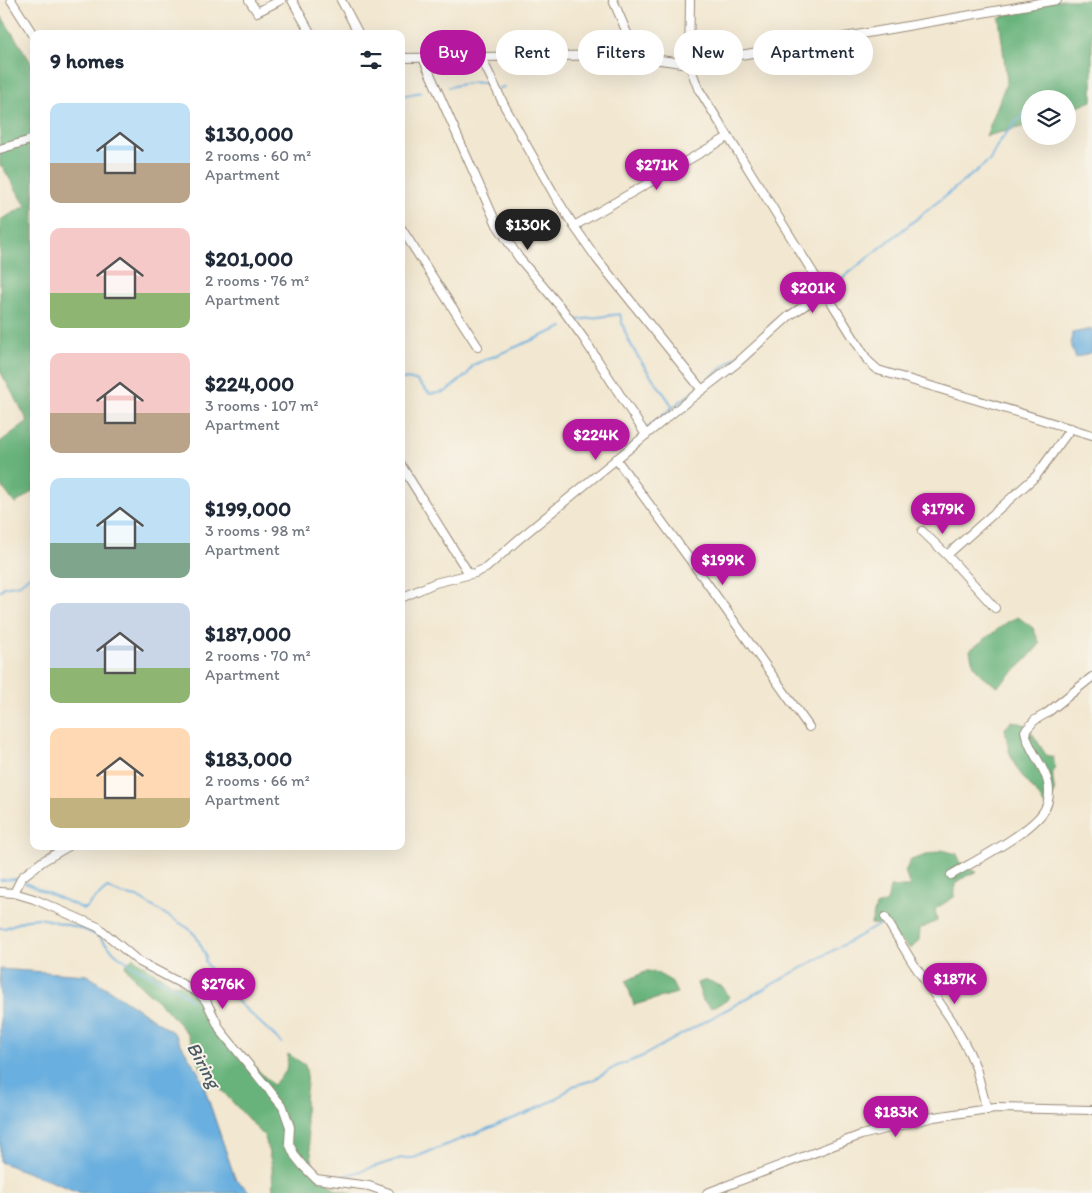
<!DOCTYPE html>
<html lang="en">
<head>
<meta charset="utf-8">
<style>
  :root { --surface:#fff; --page:#f6f6f7; --text:#1f2937; --muted:#747a83; --accent:#b5179e }
  body { margin:0; font-family:Itim,sans-serif; background:var(--page); color:var(--text); height:100vh; display:flex; flex-direction:column; font-size:19px; white-space:nowrap }
  * { box-sizing:border-box; margin:0 }
  p { font-size:16px; color:var(--muted) }
  .icon { flex:none; width:28px; height:28px; fill:none; stroke:currentColor; stroke-width:2; stroke-linecap:round; stroke-linejoin:round }
  .map { position:relative; flex:1; overflow:hidden }
  .panel { position:absolute; left:30px; top:30px; width:375px; height:820px; display:flex; flex-direction:column; background:var(--surface); border-radius:10px; box-shadow:0 5px 20px #0002 }
  .panel>* { flex:none }
  .hud { position:absolute; left:420px; top:30px; width:475px; height:45px; display:flex; gap:10px }
  .tools { position:absolute; left:1021px; top:90px; display:grid; gap:10px }
  .tools a { display:grid; place-items:center; width:55px; height:55px; border-radius:50%; background:var(--surface); box-shadow:0 5px 20px #0002; font-size:25px }
  .price { position:absolute; translate:-50% -42px; padding:0 11px; border-radius:18px; background:var(--accent); color:#fff; font-size:16px; line-height:32px; filter:drop-shadow(0 1px 2px #0008) }
  .price::after { content:''; position:absolute; left:50%; top:30px; width:15px; height:11px; margin-left:-8px; background:inherit; clip-path:polygon(0 0,100% 0,50% 100%) }
  .price.on { background:#222; color:#fff }
  ul { padding:0; list-style:none }
  li { display:flex; align-items:center; gap:15px; height:125px; padding:0 20px }
  li span { display:grid; place-items:center; flex:none; width:140px; height:100px; border-radius:10px; color:#555 }
  li>.icon { margin-inline-start:auto }
  span .icon { width:60px; height:60px; fill:#fffc; stroke-width:1 }
  li b { font-size:21px }
  h2 { display:flex; justify-content:space-between; align-items:center; height:60px; padding:0 20px; font-size:21px }
  .chip { padding:0 18px; border-radius:22px; background:var(--surface); box-shadow:0 5px 20px #0002; font-size:18px; line-height:45px }
  .chip.on { background:var(--accent); color:#fff }
  .map>svg:first-child { display:block }
  .forest { fill:#68b37b; stroke:#526e4c }
  .water { fill:#69afdf; stroke:#526c7e }
  .lines { fill:none; stroke-linecap:round; stroke-linejoin:round }
  .stream { stroke:#69afdf; stroke-width:2 }
  .minor-casing { stroke:#968877; stroke-width:10 }
  .minor { stroke:#fff; stroke-width:8 }
  .labels { text-anchor:middle; dominant-baseline:central; stroke-width:4; stroke-linejoin:round; paint-order:stroke }
  .water-label { font-size:19px; font-style:italic; fill:#4b5962; stroke:#f7f3e8 }
</style>
</head>
<body>
<div class="map">
<svg width="1092" height="1193" viewBox="0 0 1092 1193">
  <rect width="100%" height="100%" fill="#f7f3e8"/>
  <filter id="ink" filterUnits="userSpaceOnUse"><feTurbulence type="fractalNoise" baseFrequency=".02" numOctaves="2"/><feDisplacementMap in="SourceGraphic" scale="10" xChannelSelector="R" yChannelSelector="G"/><feConvolveMatrix kernelMatrix="1 2 1 2 8 2 1 2 1" color-interpolation-filters="sRGB"/></filter>
  <filter id="wash" filterUnits="userSpaceOnUse"><feTurbulence type="fractalNoise" baseFrequency=".0096" numOctaves="4" result="noise"/><feDisplacementMap in="SourceGraphic" scale="20" xChannelSelector="R" yChannelSelector="G"/><feGaussianBlur stdDeviation="1.12" result="paint"/><feColorMatrix in="noise" values="0 0 0 0 0 0 0 0 0 0 0 0 0 0 0 0 0 1.4 0 .05"/><feComposite in="paint" operator="in"/></filter>
  <g filter="url(#wash)">
    <rect width="100%" height="100%" fill="#f2e7d0"/>
    <g class="forest">
      <path d="M1051,0h41v101l-24,10v-12h-38v26l-44,11 21,-55 -8,-63z"/>
      <path d="M0,14l34,53v423l-19,14 -15,-20v-42l28,-21 -28,-50v-151l26,-14 -24,-40h-2z"/>
      <path d="M1018,617l15,11 7,16 -15,17 -27,25c-17,-8 -26,-18 -28,-36l39,-29z"/>
      <path d="M1012,721l15,4 19,30 7,2 2,9c-8,15 9,28 -11,39 -8,-16 -23,-27 -30,-42 -6,-11 -7,-23 -9,-35z"/>
      <path d="M942,850l15,4 4,11 16,7 -11,4 -11,8 -1,13 -19,12 2,12 -17,8 -1,11 -8,9 -17,-12 -8,-12 -15,-1 5,-18 11,-4 3,-15h20l-5,-16 6,-11z"/>
      <path d="M133,957l19,14 21,13 18,1 16,20 7,22 11,14 21,17 27,27 13,-14 2,-17 17,11c5,19 0,23 0,39 0,23 6,45 9,67l22,18 17,4h-80l-1,-27 -7,-29 -64,-69 -8,-22 -7,-14 -21,-24 -28,-26 -12,-16z"/>
      <path d="M647,971l8,1 16,9 6,12 -43,12 -8,-24z"/>
      <path d="M707,980l16,7 6,10 -3,4 -15,7 -8,-7 -6,-18z"/>
    </g>
    <g class="water">
      <path d="M1092,329v23l-16,6 -5,-10 1,-15z"/>
      <path d="M0,969l87,6 87,58 26,42 35,103 16,15h-170l-81,-31z"/>
    </g>
    <g class="lines">
      <g class="stream">
        <path d="M449,87c15,-3 29,-8 43,-1"/>
        <path d="M499,88l5,-1"/>
        <path d="M401,96l21,-4"/>
        <path d="M823,284h11l5,-3 151,-121c8,-20 22,-34 38,-50"/>
        <path d="M578,320l42,-6c7,37 34,63 53,93l22,-17"/>
        <path d="M401,379l15,1 14,14 15,-2 22,-17 6,-10 90,-38"/>
        <path d="M706,381l41,-33 36,-33 32,-26"/>
        <path d="M646,429l27,-22"/>
        <path d="M0,591l4,-4 16,-3 14,-12"/>
        <path d="M0,880l16,-1"/>
        <path d="M25,883l59,26 23,-21 14,6 16,3 51,31 8,8 10,20 -1,5 4,7 16,16 12,17 45,42"/>
        <path d="M0,928h5l23,-9 12,-1 40,10 18,8 18,18 20,14 37,18 18,14"/>
        <path d="M345,1176l57,-18h11l112,-44 31,-15 17,-13 20,-6 22,-13 26,-10 238,-132"/>
      </g>
    </g>
  </g>
  <g filter="url(#ink)">
    <g class="lines">
      <g class="minor-casing">
        <g id="minor">
          <path d="M11,0l23,36"/>
          <path d="M249,0l8,12 24,-12"/>
          <path d="M292,0l19,34"/>
          <path d="M341,0l18,34"/>
          <path d="M613,0l14,33 -2,22"/>
          <path d="M690,0l-1,64 9,24 170,273 10,9 214,65"/>
          <path d="M481,57l24,50 50,89 19,30 23,33 105,131"/>
          <path d="M401,58l224,-3 64,9 368,-64"/>
          <path d="M423,58l74,167 22,33 44,52 21,29 62,96"/>
          <path d="M0,149l34,-10"/>
          <path d="M574,226l154,-89"/>
          <path d="M401,228l77,119"/>
          <path d="M616,459l91,124 102,144"/>
          <path d="M401,465l68,109"/>
          <path d="M922,531l25,24"/>
          <path d="M401,598l34,-15 40,-10 11,-5 33,-29 161,-132 57,-44 52,-47 36,-24"/>
          <path d="M995,608l-48,-53 89,-79 35,-48"/>
          <path d="M951,875c22,-13 83,-44 94,-66 4,-7 5,-18 3,-26 -4,-20 -19,-30 -23,-52l10,-11 12,-7 45,-36"/>
          <path d="M0,892l14,1 20,6 64,28 40,34 61,32 7,8 15,30 62,76 7,20 -1,16 6,13 8,10 13,13 53,7 20,7"/>
          <path d="M14,893l8,-16 21,-16 26,-15"/>
          <path d="M885,917l26,43 41,61 17,31 7,16 11,42"/>
          <path d="M707,1193l154,-58 73,-18 61,-9 97,2"/>
        </g>
      </g>
      <use href="#minor" class="minor"/>
    </g>
  </g>
  <g class="labels">
    <g class="water-label">
      <text transform="translate(204 1065) rotate(61)">Biring</text>
    </g>
  </g>
</svg>
<div class="tools">
<a><svg class="icon" aria-label="layers" viewBox="0 0 24 24"><path d="M12 4l9 5-9 5-9-5zM3 14l9 5 9-5"/></svg></a>
</div>
<b class="price" style="left:657px;top:191px">$271K</b>
<b class="price on" style="left:528px;top:251px">$130K</b>
<b class="price" style="left:813px;top:314px">$201K</b>
<b class="price" style="left:596px;top:461px">$224K</b>
<b class="price" style="left:943px;top:535px">$179K</b>
<b class="price" style="left:723px;top:586px">$199K</b>
<b class="price" style="left:955px;top:1005px">$187K</b>
<b class="price" style="left:223px;top:1010px">$276K</b>
<b class="price" style="left:896px;top:1138px">$183K</b>
<div class="hud">
<a class="chip on">Buy</a>
<a class="chip">Rent</a>
<a class="chip">Filters</a>
<a class="chip">New</a>
<a class="chip">Apartment</a>
</div>
<section class="panel">
<h2>9 homes<svg class="icon" aria-label="filters" viewBox="0 0 24 24"><path d="M4 7h16M4 17h16"/><circle cx="9" cy="7" r="2"/><circle cx="15" cy="17" r="2"/></svg></h2>
<ul>
<li><span style="background:linear-gradient(#bfe0f5 60%,#b9a48a 0)"><svg class="icon" aria-label="home" viewBox="0 0 24 24"><path d="M3 11l9-7 9 7M6 9v11h12V9"/></svg></span><div><b>$130,000</b><p>2 rooms · 60 m²</p><p>Apartment</p></div></li>
<li><span style="background:linear-gradient(#f6c9c9 65%,#8fb573 0)"><svg class="icon" aria-label="home" viewBox="0 0 24 24"><path d="M3 11l9-7 9 7M6 9v11h12V9"/></svg></span><div><b>$201,000</b><p>2 rooms · 76 m²</p><p>Apartment</p></div></li>
<li><span style="background:linear-gradient(#f6c9c9 60%,#b9a48a 0)"><svg class="icon" aria-label="home" viewBox="0 0 24 24"><path d="M3 11l9-7 9 7M6 9v11h12V9"/></svg></span><div><b>$224,000</b><p>3 rooms · 107 m²</p><p>Apartment</p></div></li>
<li><span style="background:linear-gradient(#bfe0f5 65%,#7fa58c 0)"><svg class="icon" aria-label="home" viewBox="0 0 24 24"><path d="M3 11l9-7 9 7M6 9v11h12V9"/></svg></span><div><b>$199,000</b><p>3 rooms · 98 m²</p><p>Apartment</p></div></li>
<li><span style="background:linear-gradient(#c9d6e8 65%,#8fb573 0)"><svg class="icon" aria-label="home" viewBox="0 0 24 24"><path d="M3 11l9-7 9 7M6 9v11h12V9"/></svg></span><div><b>$187,000</b><p>2 rooms · 70 m²</p><p>Apartment</p></div></li>
<li><span style="background:linear-gradient(#ffd9b3 70%,#c2b280 0)"><svg class="icon" aria-label="home" viewBox="0 0 24 24"><path d="M3 11l9-7 9 7M6 9v11h12V9"/></svg></span><div><b>$183,000</b><p>2 rooms · 66 m²</p><p>Apartment</p></div></li>
</ul>
</section>
</div>
</body>
</html>
